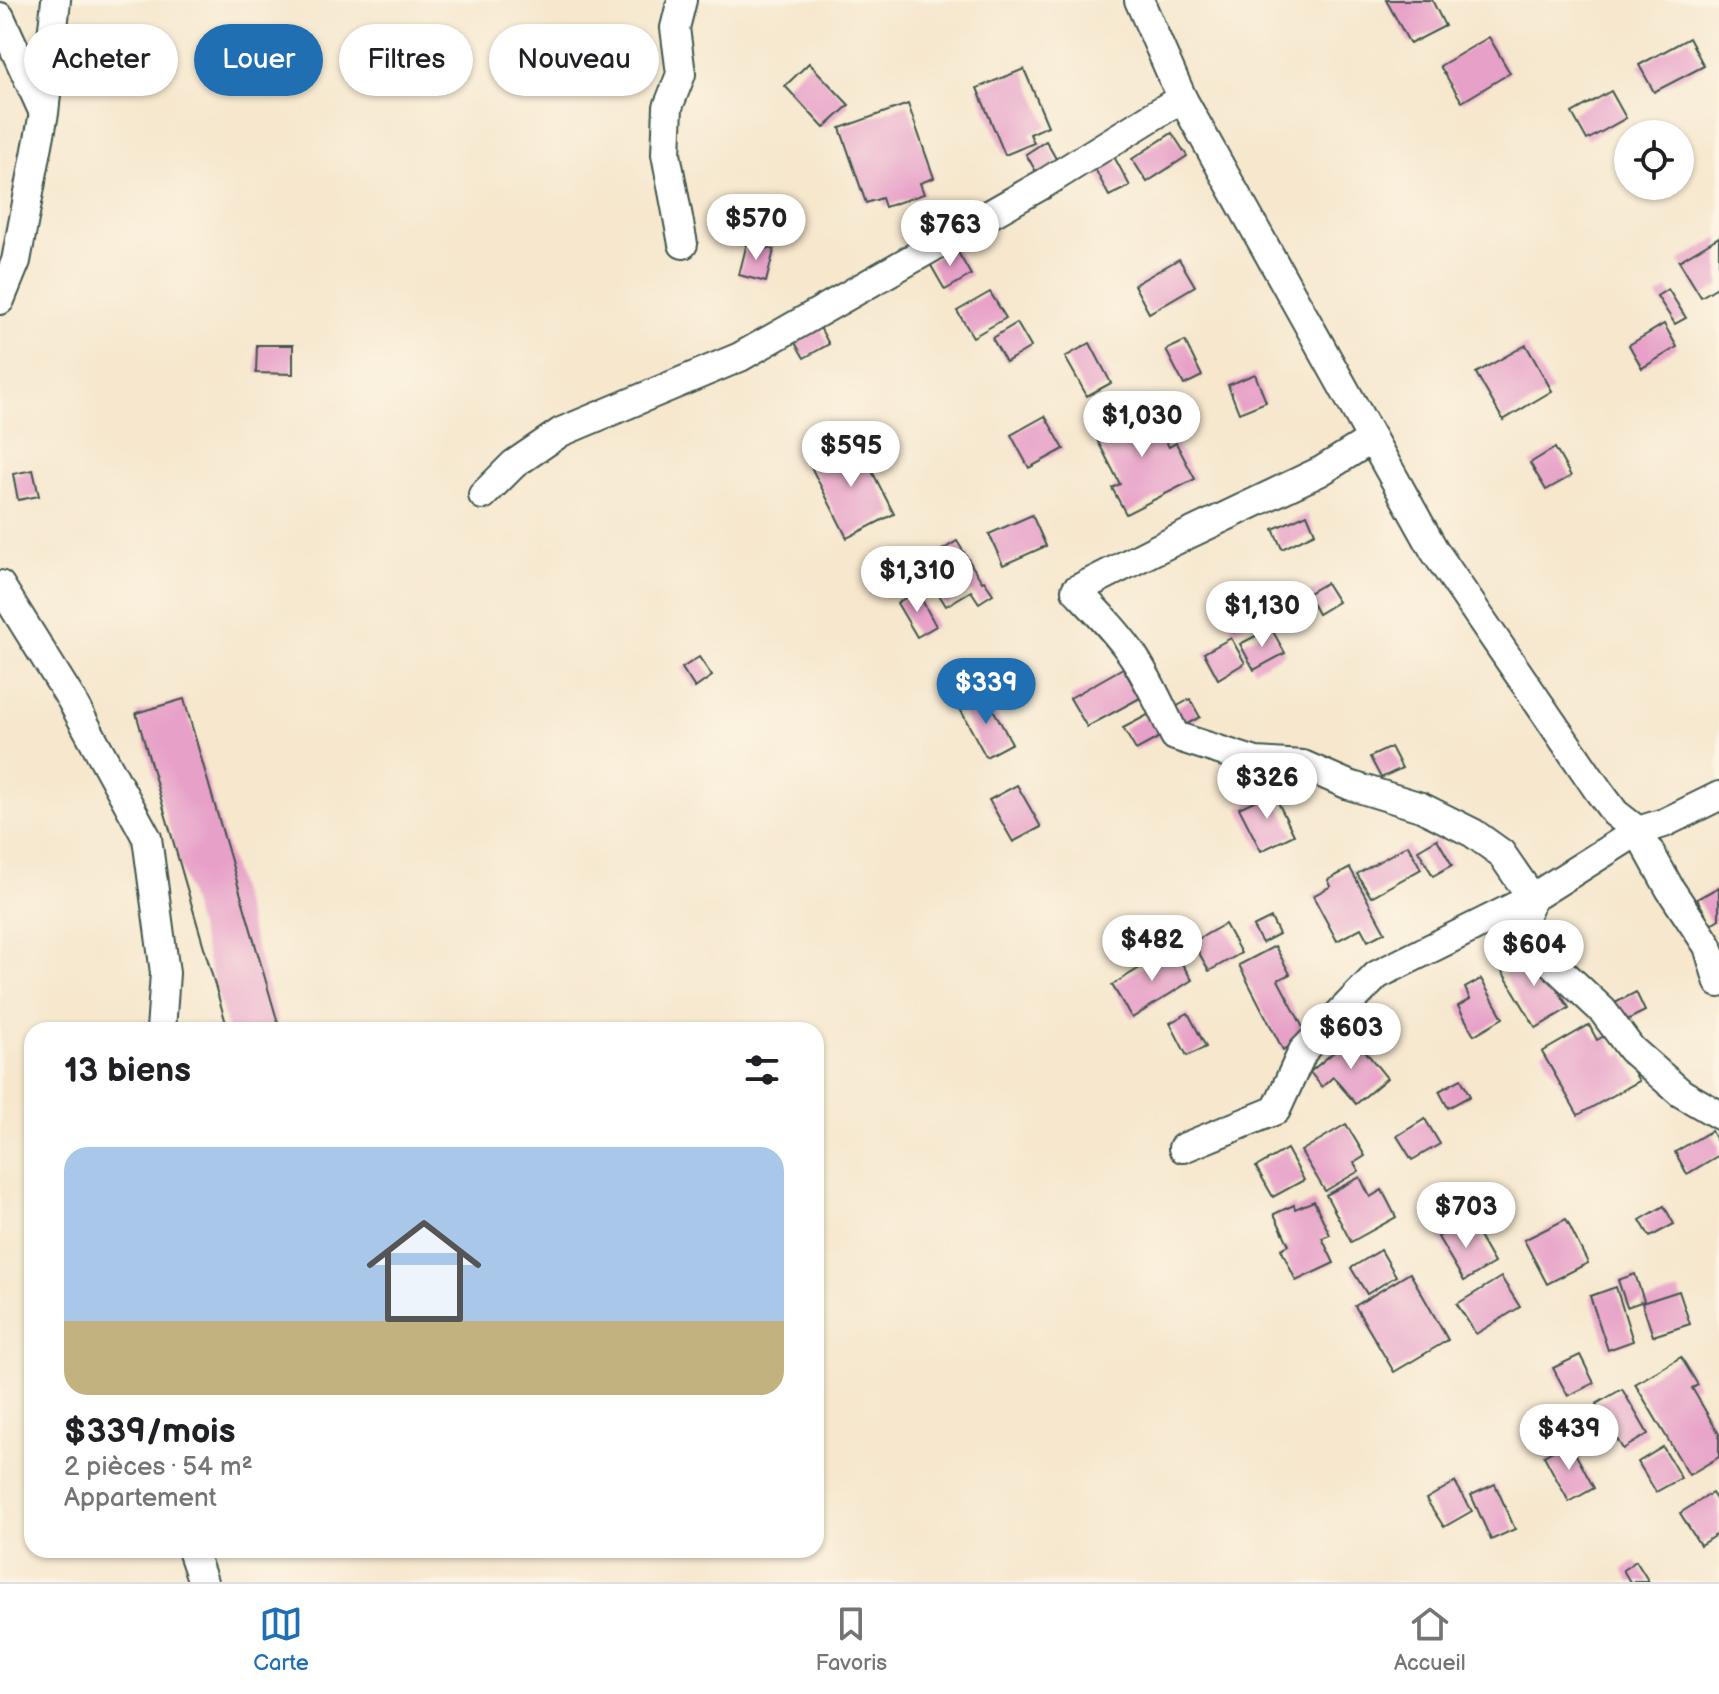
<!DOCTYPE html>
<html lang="fr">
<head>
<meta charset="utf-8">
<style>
  :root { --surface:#fff; --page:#f2f2f2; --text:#202124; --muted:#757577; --line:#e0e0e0; --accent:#1f6fb2 }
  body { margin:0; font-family:"Balsamiq Sans",sans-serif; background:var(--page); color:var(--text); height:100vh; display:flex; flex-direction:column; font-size:30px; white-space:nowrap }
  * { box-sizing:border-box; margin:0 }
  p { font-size:26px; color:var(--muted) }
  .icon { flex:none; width:44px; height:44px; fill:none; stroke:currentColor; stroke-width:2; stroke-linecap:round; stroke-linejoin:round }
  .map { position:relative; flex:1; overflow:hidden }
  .side { position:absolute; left:24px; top:1022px; width:800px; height:536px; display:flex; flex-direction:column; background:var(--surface); border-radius:24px; box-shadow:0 2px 6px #0004 }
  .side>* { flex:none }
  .banner { position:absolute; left:24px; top:24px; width:800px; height:72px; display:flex; gap:16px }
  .controls { position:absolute; left:1614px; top:120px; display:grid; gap:16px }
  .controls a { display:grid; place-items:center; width:80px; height:80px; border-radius:50%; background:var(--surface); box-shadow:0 2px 6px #0004; font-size:40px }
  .price { position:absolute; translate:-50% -68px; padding:0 18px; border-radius:28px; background:#fff; color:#222; font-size:26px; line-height:52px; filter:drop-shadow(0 2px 4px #0008) }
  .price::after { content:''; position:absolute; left:50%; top:48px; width:24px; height:18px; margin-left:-12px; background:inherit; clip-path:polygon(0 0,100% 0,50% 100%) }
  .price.active { background:var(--accent); color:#fff }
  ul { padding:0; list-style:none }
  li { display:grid; align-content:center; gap:16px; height:424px; padding:0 40px }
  li span { display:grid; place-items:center; height:248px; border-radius:24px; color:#555 }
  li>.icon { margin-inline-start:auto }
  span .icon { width:144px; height:144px; fill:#fffc; stroke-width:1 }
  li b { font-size:34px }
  h2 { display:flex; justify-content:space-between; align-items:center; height:96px; padding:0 40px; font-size:34px }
  .tag { padding:0 28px; border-radius:36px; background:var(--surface); box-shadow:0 2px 6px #0004; font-size:28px; line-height:72px }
  .tag.active { background:var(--accent); color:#fff }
  .tab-bar { display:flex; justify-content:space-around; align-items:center; height:112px; border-top:2px solid var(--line); background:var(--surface); font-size:22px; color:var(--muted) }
  .tab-bar a { display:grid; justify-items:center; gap:4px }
  .tab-bar .active { color:var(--accent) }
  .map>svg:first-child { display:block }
  .building { fill:#e7a0c8 }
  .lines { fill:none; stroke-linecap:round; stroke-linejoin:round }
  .street-casing { stroke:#3f564b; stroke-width:32 }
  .street { stroke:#fff; stroke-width:28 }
</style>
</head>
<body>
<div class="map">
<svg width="1719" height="1582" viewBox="0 0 1719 1582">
  <rect width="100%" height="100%" fill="#fcf5e5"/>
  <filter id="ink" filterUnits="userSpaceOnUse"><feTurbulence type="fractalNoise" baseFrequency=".0125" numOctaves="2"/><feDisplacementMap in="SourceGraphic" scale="16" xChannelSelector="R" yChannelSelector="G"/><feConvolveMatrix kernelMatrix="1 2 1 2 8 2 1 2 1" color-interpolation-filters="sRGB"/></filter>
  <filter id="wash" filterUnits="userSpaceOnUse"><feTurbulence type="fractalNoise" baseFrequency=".006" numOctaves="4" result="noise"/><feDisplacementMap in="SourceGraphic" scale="32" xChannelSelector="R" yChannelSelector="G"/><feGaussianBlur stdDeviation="1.8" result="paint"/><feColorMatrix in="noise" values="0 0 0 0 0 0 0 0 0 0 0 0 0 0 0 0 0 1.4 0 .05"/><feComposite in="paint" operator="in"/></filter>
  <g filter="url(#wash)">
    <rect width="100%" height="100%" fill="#f6e7cd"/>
    <g id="blocks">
      <g class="building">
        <path d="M1386,0h46l13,26 -35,18z"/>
        <path d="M1489,37l21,36 -48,29 -22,-36z"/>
        <path d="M1689,38l15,28 -50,26 -15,-27z"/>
        <path d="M809,63l40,42 -25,23 -39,-42z"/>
        <path d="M1024,69l24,57 -18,8 4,9 -29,12 -28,-67z"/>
        <path d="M1611,91l15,27 -39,22 -15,-27z"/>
        <path d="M908,104l26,74 -14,5 4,11 -39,13 -3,-9 -16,5 -26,-75z"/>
        <path d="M1172,133l15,23 -40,26 -15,-23z"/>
        <path d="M1046,141l13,23 -20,13 -13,-23z"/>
        <path d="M1112,153l18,33 -21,10 -17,-33z"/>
        <path d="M1719,237v49l-18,11 -22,-36z"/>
        <path d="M747,243l27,7 -8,32 -27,-7z"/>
        <path d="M955,247l16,28 -26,15 -16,-28z"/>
        <path d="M1179,259l16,27 -46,27 -15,-28z"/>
        <path d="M1668,289l18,29 -11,6 -18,-28z"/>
        <path d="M990,292l16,26 -33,19 -16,-26z"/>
        <path d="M817,322l12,22 -25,14 -13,-22z"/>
        <path d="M1017,323l14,24 -25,15 -14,-24z"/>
        <path d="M1664,324l13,23 -35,21 -13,-23z"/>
        <path d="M1185,341l17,35 -18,9 -18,-35z"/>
        <path d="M1090,343l21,40 -24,13 -22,-39z"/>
        <path d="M257,345h36v29l-37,-1z"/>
        <path d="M1526,345l26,46 -49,29 -27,-47z"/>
        <path d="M1255,374l11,28 -27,11 -11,-28z"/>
        <path d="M1147,404l22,43 7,-4 19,36 -69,35 -14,-26 8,-4 -27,-52z"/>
        <path d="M1045,416l19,33 -35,19 -18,-33z"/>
        <path d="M856,440l38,74 -47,24 -38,-75z"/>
        <path d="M1555,448l16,28 -25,14 -16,-27z"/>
        <path d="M33,470l6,26 -21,4 -5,-26z"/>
        <path d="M1307,514l8,19 -33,16 -9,-20z"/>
        <path d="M1032,515l14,31 -43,19 -14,-31z"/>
        <path d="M957,541l25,41 2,-1 9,13 -14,9 -8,-12 -25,15 -26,-42z"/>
        <path d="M900,571l10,17 -9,5 -10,-17z"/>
        <path d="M1326,583l12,19 -20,12 -11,-20z"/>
        <path d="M917,591l19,35 -19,11 -20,-34z"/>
        <path d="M1238,595l15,25 -19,12 -15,-26z"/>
        <path d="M1271,628l14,25 -31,17 -14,-26z"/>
        <path d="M1231,638l14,25 -27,16 -14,-26z"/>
        <path d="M699,657l13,19 -17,12 -13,-20z"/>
        <path d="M1123,668l17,30 -53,29 -17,-29z"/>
        <path d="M966,677l10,17 -24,13 -10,-17z"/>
        <path d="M985,695l27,48 -26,14 -26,-48z"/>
        <path d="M184,699l94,324 -24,7h-26l-92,-317z"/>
        <path d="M1190,699l10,18 -24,13 -9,-18z"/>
        <path d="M1159,709l12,22 -35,19 -13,-22z"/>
        <path d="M1391,747l11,21 -21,10 -11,-21z"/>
        <path d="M1017,785l24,42 -28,15 -24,-42z"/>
        <path d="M1273,792l21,43 -33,16 -22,-43z"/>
        <path d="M1437,839l15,26 -19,11 -15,-26z"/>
        <path d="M1408,845l13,24 -50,28 -14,-23z"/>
        <path d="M1350,868l35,64 -17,9 -7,-13 -24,13 -24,-45 18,-10 -3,-6z"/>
        <path d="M1719,887v32l-8,5 -14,-25z"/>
        <path d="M1271,918l8,16 -17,9 -9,-16z"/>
        <path d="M1225,924l16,29 -32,18 -16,-29z"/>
        <path d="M1275,946l15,28 -12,6 30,57 -25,13 -44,-85z"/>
        <path d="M1172,948l20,32 -60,38 -20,-33z"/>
        <path d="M1532,948l37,60 -33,20 -36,-60z"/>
        <path d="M1481,979l22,39 -29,17 -16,-29 12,-7 -5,-11z"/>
        <path d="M1636,992l9,19 -20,10 -10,-18z"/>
        <path d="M1188,1013l18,34 -19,9 -17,-33z"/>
        <path d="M1589,1025l8,15 9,-5 12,21 6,-3 15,28 -61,34 -36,-63z"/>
        <path d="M1353,1036l34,42 -31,26 -23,-27 -11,10 -12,-15z"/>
        <path d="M1461,1079l9,17 -22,12 -9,-17z"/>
        <path d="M1425,1119l15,25 -28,16 -15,-24z"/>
        <path d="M1346,1124l19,32 -11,7 5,8 -34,20 -24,-40z"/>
        <path d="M1711,1131l8,15v9l-32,19 -12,-22z"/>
        <path d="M1287,1149l17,31 -31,17 -17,-30z"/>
        <path d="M1360,1177l10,20 12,-7 14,27 -45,25 -25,-47z"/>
        <path d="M1314,1201l16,34 -8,3 12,25 -38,18 -15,-32 8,-4 -15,-31 20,-9 1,4z"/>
        <path d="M1664,1206l10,18 -24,13 -10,-17z"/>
        <path d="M1469,1219l25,44 -30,18 -26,-44z"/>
        <path d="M1566,1219l22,44 -41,21 -23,-44z"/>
        <path d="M1381,1250l15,26 -29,18 -16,-26z"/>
        <path d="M1410,1273l38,67 -54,32 -39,-66z"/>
        <path d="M1635,1274l9,27 -17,6 -9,-27z"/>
        <path d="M1501,1277l19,30 -44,27 -19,-30z"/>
        <path d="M1616,1287l17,54 -25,9 -18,-54z"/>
        <path d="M1679,1291l11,33 -37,12 -11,-33z"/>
        <path d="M1580,1355l14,28 -26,13 -15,-28z"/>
        <path d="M1681,1357l17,28 -6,3 27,46v23l-30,18 -54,-91z"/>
        <path d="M1622,1389l26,45 -25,15 -27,-45z"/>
        <path d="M1569,1442l25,46 -25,14 -25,-46z"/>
        <path d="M1663,1447l18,31 -25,14 -18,-30z"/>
        <path d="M1455,1482l17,29 -28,16 -18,-28z"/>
        <path d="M1495,1484l20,45 -24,11 -20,-45z"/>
        <path d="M1712,1493l7,11v29l-19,12 -20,-32z"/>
        <path d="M1636,1561l13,21h-19l-7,-12z"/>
      </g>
    </g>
  </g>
  <g filter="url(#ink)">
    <use href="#blocks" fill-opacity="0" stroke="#3f564b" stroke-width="2"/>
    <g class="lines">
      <g class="street-casing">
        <g id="street">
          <path d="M682,0l-7,28 6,46 -13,33 -2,47 17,90"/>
          <path d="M1139,0l43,98 252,452 164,240 17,23 23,18 26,-8 55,-27"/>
          <path d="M0,17l43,94"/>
          <path d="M0,300l16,-39 28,-148 12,-113"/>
          <path d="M1372,439l-51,32 -164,78 -81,41c20,21 42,43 58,67 16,25 28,52 41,79l81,26 47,3 46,20 72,22 52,26 28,20 31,45 -14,33 85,80 28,38 50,44 38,22"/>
          <path d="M483,495l31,-31 47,-32 179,-75 305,-174 137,-85"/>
          <path d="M0,585l71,114 76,139 18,135 -4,57"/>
          <path d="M1183,1148l93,-38 27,-59 74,-76 155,-77 106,-67 32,58 38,57 11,37"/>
          <path d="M192,1550l11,32"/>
        </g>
      </g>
      <use href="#street" class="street"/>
    </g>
  </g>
</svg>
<div class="controls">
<a><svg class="icon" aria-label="locate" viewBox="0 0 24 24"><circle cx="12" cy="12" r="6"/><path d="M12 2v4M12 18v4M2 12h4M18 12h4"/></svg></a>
</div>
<b class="price" style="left:756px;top:262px">$570</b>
<b class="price" style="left:950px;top:268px">$763</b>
<b class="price" style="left:1142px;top:459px">$1,030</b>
<b class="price" style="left:851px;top:489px">$595</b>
<b class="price" style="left:917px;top:614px">$1,310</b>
<b class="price" style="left:1262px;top:649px">$1,130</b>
<b class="price active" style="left:986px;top:726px">$339</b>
<b class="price" style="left:1267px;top:821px">$326</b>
<b class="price" style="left:1152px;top:983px">$482</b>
<b class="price" style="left:1534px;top:988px">$604</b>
<b class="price" style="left:1351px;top:1071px">$603</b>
<b class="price" style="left:1466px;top:1250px">$703</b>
<b class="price" style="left:1569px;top:1472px">$439</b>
<div class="banner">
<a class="tag">Acheter</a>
<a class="tag active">Louer</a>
<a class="tag">Filtres</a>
<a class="tag">Nouveau</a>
</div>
<section class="side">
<h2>13 biens<svg class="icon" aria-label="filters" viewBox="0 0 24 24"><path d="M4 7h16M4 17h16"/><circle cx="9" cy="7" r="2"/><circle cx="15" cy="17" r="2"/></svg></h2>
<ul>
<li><span style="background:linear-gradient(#a9c7e8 70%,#c2b280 0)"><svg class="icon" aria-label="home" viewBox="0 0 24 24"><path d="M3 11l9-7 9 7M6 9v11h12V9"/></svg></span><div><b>$339/mois</b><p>2 pièces · 54 m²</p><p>Appartement</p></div></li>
</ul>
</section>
</div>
<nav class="tab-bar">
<a class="active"><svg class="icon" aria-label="map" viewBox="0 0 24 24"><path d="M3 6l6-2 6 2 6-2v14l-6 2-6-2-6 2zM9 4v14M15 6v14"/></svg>Carte</a>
<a><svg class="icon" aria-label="saved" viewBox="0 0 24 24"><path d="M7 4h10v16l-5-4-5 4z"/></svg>Favoris</a>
<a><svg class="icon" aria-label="home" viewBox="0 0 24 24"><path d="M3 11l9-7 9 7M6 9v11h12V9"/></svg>Accueil</a>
</nav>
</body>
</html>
